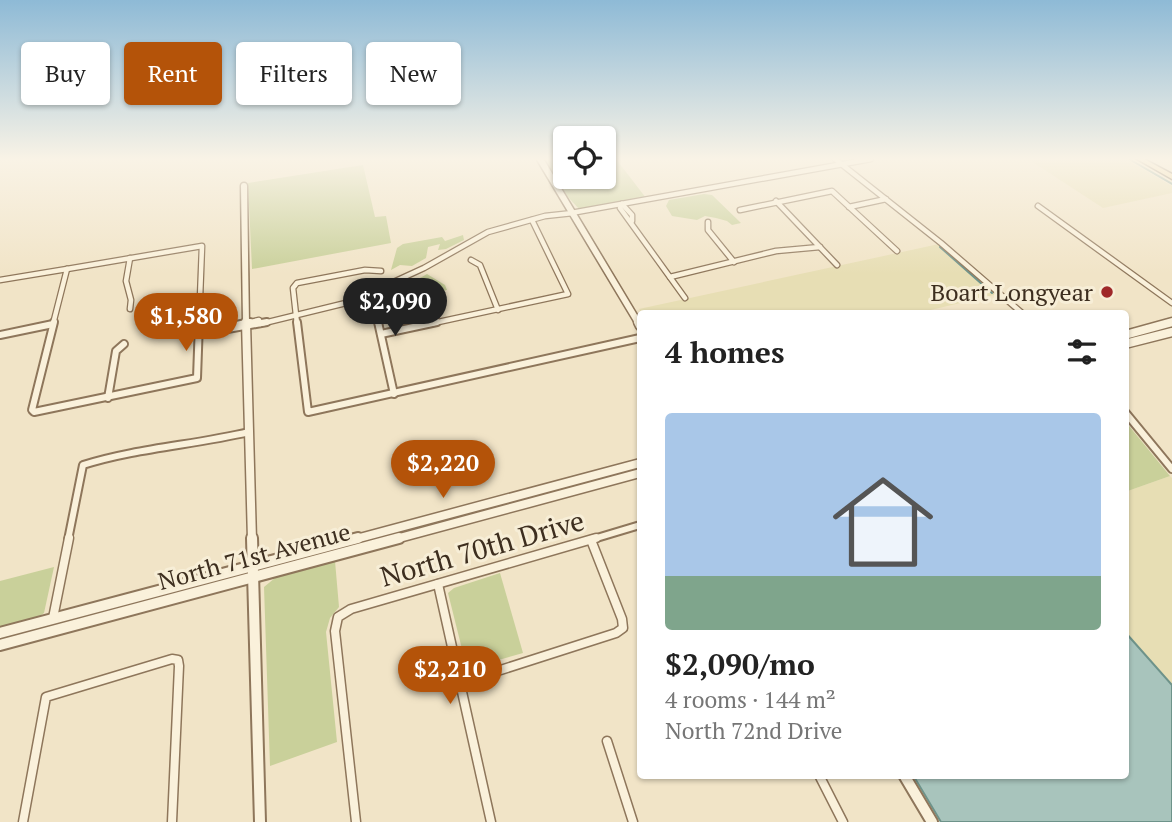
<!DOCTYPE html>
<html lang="en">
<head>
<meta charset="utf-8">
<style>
  :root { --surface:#fff; --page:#f6f6f6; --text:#222; --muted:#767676; --accent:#b45309 }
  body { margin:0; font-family:"PT Serif",serif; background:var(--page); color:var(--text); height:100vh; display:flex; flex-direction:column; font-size:26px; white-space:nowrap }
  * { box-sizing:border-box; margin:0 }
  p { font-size:23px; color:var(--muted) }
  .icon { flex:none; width:38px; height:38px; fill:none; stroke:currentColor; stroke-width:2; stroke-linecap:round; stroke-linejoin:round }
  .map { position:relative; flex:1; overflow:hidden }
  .side { position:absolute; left:637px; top:310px; width:492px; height:469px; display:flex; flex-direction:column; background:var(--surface); border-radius:7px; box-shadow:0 2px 5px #0004 }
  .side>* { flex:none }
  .banner { position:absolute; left:21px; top:42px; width:511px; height:63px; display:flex; gap:14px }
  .buttons { position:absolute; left:553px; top:126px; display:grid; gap:14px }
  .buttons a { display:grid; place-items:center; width:63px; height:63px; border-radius:7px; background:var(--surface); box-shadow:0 2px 5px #0004; font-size:35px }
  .price { position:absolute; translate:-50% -60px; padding:0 16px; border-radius:24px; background:var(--accent); color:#fff; font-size:23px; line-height:46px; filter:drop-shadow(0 2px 4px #0008) }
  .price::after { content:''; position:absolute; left:50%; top:42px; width:21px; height:16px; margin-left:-10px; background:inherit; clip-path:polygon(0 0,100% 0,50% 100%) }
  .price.current { background:#222; color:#fff }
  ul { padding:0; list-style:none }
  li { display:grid; align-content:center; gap:14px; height:371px; padding:0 28px }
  li span { display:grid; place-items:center; height:217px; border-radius:7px; color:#555 }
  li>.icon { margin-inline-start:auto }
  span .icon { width:126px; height:126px; fill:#fffc; stroke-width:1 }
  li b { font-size:30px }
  h2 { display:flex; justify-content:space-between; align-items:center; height:84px; padding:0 28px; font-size:30px }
  .tag { padding:0 24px; border-radius:7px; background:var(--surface); box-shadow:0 2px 5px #0004; font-size:24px; line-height:63px }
  .tag.current { background:var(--accent); color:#fff }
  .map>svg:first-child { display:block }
  .farmland { fill:#e7deb4 }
  .green { fill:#c9d09a }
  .water { fill:#a8c4bc; stroke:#6e938a; stroke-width:2 }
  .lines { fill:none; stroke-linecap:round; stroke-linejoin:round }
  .stream { stroke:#6e938a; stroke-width:2 }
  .minor-far2-casing { stroke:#8e765b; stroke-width:7 }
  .minor-far1-casing { stroke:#8e765b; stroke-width:10 }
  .minor-casing { stroke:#8e765b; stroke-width:11 }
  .tertiary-far2-casing { stroke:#8e765b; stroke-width:9 }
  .tertiary-far1-casing { stroke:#8e765b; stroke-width:11 }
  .tertiary-casing { stroke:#8e765b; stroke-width:14 }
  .primary-casing { stroke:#5b442f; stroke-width:3 }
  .minor-far2 { stroke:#faf1db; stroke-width:4.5 }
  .minor-far1 { stroke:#faf1db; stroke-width:6 }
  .minor { stroke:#faf1db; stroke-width:8 }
  .tertiary-far2 { stroke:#faf1db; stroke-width:6 }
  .tertiary-far1 { stroke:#faf1db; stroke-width:8 }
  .tertiary { stroke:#faf1db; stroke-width:10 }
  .primary { fill:#f4d99f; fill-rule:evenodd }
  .poi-dot { fill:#9f2829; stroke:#f7eed7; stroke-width:2.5 }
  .labels { text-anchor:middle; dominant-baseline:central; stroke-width:6; stroke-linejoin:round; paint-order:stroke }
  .poi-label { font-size:24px; fill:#3d2e1f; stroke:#f7eed7; text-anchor:end }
  .street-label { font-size:24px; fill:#3d2e1f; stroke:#f7eed7 }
  .near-street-label { font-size:28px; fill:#3d2e1f; stroke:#f7eed7 }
</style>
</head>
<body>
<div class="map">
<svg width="1172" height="822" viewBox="0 0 1172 822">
  <rect width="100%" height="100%" fill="#f1e4c7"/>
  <g class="farmland">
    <path d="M1028,159h97l47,27v7l-69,15z"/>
    <path d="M939,244l59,50 -80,19h-276l-3,-4z"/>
    <path d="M1170,476l2,2v207l-47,-53v-140z"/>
  </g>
  <g class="green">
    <path d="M545,159h20v18h39v-18h12l30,39 -66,12 -12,-13z"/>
    <path d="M363,165l12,52 11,-1 5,27 -139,26 -4,-86z"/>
    <path d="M704,194l8,1 29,28 -9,2 -5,-4 -11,-3 -11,-2 -8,4 -25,-4 -6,-10 3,-6z"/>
    <path d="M463,235l1,5 -18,9 -8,1 2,-6 -12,3 -2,11 -14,8 -12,-1 -9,5 6,-22 6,-4 39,-7 3,4z"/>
    <path d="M427,274l18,11 2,5 -30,6 -4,-14z"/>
    <path d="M1125,421l45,55 -45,16z"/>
    <path d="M335,561l4,46 -9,11 -4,14 11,110 -67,24 -6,-179 11,-9z"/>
    <path d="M54,567l-10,46 -7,5 -37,10v-47z"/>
    <path d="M500,573l23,80 -56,16 -19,-76 6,-5z"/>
  </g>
  <path class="water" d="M1125,632l47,53v137h-231l-28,-47h212z"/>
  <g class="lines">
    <g class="stream">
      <path d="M1129,159l43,25"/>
      <path d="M940,247l52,46"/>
    </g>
    <g class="minor-far2-casing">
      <g id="minor-far2">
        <path d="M835,159l106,84 81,70"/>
        <path d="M776,201l61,64"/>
        <path d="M622,204l-2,4 65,90"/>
        <path d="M622,204l10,11v6"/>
        <path d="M1038,206l134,97"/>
        <path d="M849,207l37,-8"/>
        <path d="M740,210l92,-19 65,60"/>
        <path d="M571,213l300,-54"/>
        <path d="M708,222v8l26,32"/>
        <path d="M130,258l-4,23 5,19 -1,9"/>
        <path d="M471,260l9,5 18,45"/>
        <path d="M67,269l135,-23 -3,78"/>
        <path d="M670,277l106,-26 44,-4"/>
        <path d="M0,280l67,-11"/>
        <path d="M368,295l10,29"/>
        <path d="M53,324l14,-55"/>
        <path d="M242,324l17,-4"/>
        <path d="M260,324l90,-22 74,-34 64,-36 57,-16 28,-3"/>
        <path d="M297,324l-4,-36 4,-5 68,-13 16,1"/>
        <path d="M429,324l139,-30 -36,-74"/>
      </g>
    </g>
    <g class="minor-far1-casing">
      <g id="minor-far1">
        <path d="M54,322l-22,88 2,2 163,-34 2,-56"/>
        <path d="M297,322l11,90 332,-74"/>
        <path d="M378,322l16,72"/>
        <path d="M205,332l45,-10"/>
        <path d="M200,334l67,-12"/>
        <path d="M381,334l56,-12"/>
        <path d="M0,335l53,-11"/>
        <path d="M108,398l8,-47 8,-7"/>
        <path d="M1125,412l47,57"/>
        <path d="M68,540l15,-75c54,-17 111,-20 166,-33"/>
        <path d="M590,540l50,-15"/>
      </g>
    </g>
    <g class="minor-casing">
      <g id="minor">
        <path d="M438,584l53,238"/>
        <path d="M53,618l16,-80"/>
        <path d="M460,683l156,-50 7,-5 -1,-9 -31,-79"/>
        <path d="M607,741l26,81"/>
        <path d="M819,775l24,47"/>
        <path d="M23,822l23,-125 126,-38 6,1 1,6 -7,156"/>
        <path d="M356,822l-21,-191 3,-14 13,-8 245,-71"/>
      </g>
    </g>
    <g class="tertiary-far2-casing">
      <g id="tertiary-far2">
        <path d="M540,159l99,165"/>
        <path d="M244,186l2,138"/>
        <path d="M1165,324l7,-2"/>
      </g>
    </g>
    <g class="tertiary-far1-casing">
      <g id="tertiary-far1">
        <path d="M246,322l6,218"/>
        <path d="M638,322l2,4"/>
        <path d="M1125,335l47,-13"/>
        <path d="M1125,344l47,-12"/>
        <path d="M352,540l288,-77"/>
        <path d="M392,540l248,-67"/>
      </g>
    </g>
    <g class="tertiary-casing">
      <g id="tertiary">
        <path d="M252,538l8,284"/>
        <path d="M0,633l358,-95"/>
        <path d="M0,645l399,-107"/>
        <path d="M904,775l28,47"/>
      </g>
    </g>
    <g class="primary-casing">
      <path id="primary" d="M1137,159h7l28,15v5z"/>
    </g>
    <use href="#minor-far2" class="minor-far2"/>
    <use href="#minor-far1" class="minor-far1"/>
    <use href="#minor" class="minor"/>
    <use href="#tertiary-far2" class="tertiary-far2"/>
    <use href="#tertiary-far1" class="tertiary-far1"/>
    <use href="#tertiary" class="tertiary"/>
    <use href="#primary" class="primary"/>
  </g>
  <linearGradient id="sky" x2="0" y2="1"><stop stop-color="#8ebad6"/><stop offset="0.58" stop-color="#f9f3e6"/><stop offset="1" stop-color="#f9f3e6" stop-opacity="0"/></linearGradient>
  <rect width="1172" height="274" fill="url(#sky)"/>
  <circle class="poi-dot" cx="1107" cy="292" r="7"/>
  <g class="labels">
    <g class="poi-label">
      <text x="1093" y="292">Boart Longyear</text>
    </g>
    <g class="street-label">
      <text transform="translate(254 556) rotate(-15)">North 71st Avenue</text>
    </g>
    <g class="near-street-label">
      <text transform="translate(482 548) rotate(-16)">North 70th Drive</text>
    </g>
  </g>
</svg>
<div class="buttons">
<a><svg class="icon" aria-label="locate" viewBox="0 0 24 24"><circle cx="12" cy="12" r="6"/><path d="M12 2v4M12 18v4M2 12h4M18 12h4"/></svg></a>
</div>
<b class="price current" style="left:395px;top:338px">$2,090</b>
<b class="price" style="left:186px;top:353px">$1,580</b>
<b class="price" style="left:443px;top:500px">$2,220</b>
<b class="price" style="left:450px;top:706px">$2,210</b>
<div class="banner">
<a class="tag">Buy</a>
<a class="tag current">Rent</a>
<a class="tag">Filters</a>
<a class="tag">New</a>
</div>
<section class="side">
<h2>4 homes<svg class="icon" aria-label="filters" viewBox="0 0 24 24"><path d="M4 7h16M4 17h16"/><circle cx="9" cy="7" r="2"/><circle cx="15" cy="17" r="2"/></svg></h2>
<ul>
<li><span style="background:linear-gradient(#a9c7e8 75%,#7fa58c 0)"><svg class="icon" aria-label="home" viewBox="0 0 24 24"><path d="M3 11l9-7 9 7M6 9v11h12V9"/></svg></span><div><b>$2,090/mo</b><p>4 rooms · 144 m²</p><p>North 72nd Drive</p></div></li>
</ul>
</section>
</div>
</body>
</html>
